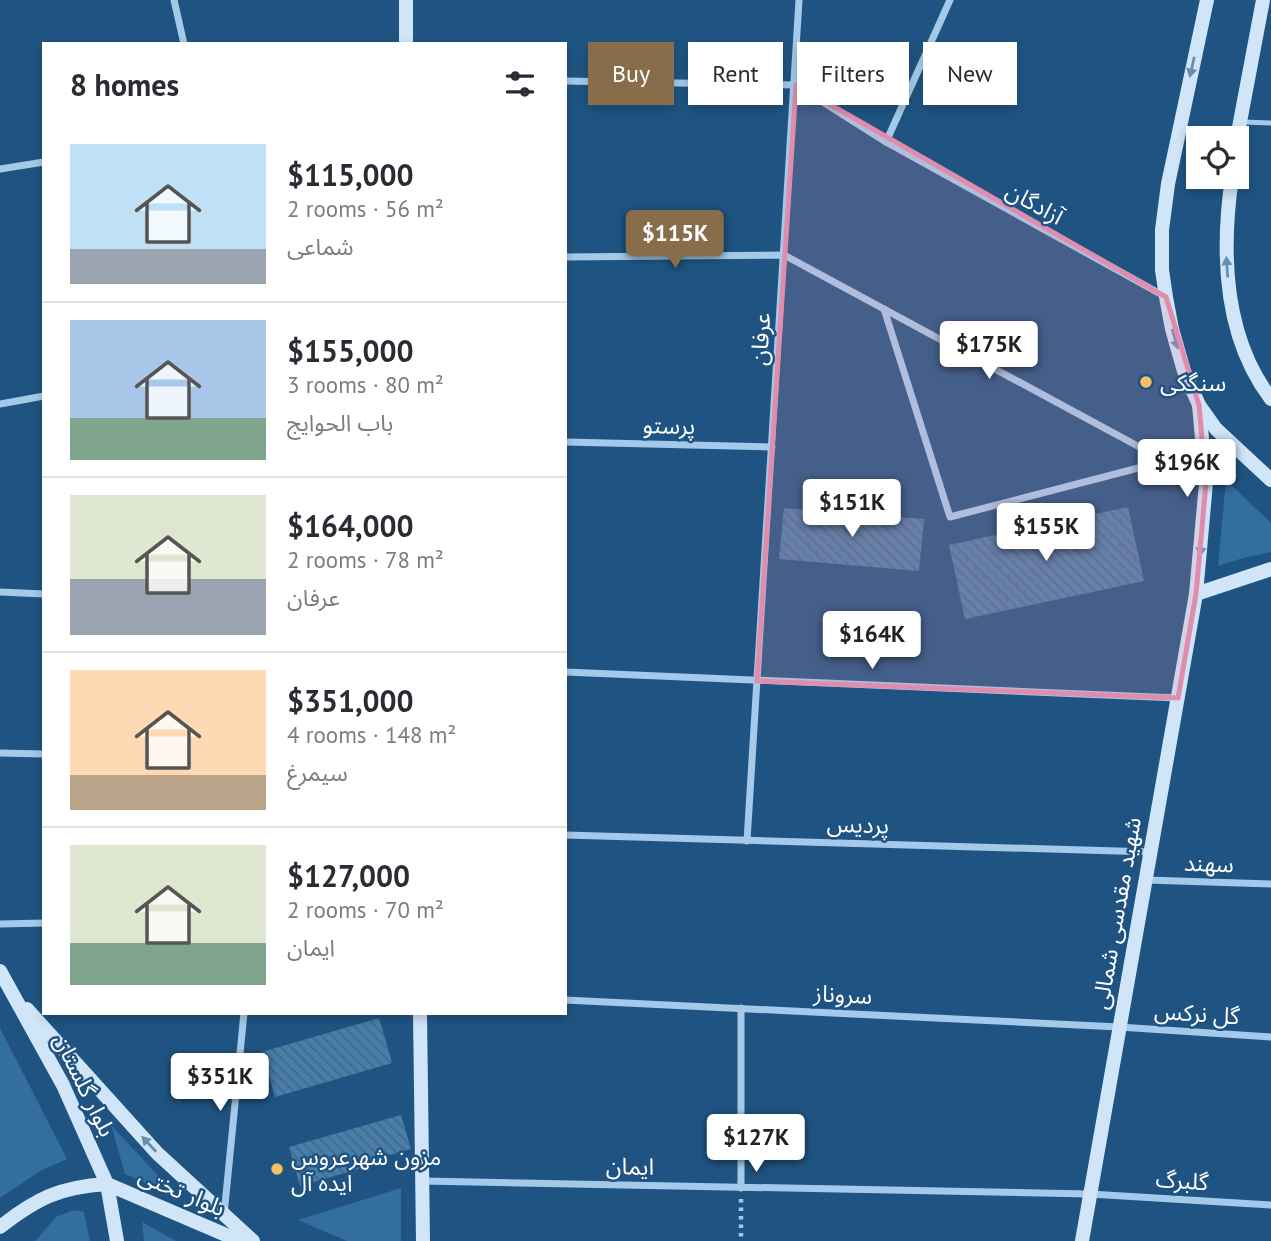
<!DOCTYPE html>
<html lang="en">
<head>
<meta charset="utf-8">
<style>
  :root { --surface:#fff; --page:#f2f2f3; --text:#2b2b33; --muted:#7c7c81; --line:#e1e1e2; --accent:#876d49 }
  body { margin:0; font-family:"PT Sans","Noto Sans Arabic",sans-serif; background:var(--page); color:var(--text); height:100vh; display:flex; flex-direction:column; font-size:26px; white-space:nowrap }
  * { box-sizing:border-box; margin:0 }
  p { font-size:23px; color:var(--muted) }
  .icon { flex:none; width:38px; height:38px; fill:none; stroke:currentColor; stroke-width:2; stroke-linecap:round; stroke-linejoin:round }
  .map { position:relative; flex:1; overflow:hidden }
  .sheet { position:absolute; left:42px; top:42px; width:525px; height:973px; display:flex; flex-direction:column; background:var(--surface); border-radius:0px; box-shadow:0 4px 10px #0003 }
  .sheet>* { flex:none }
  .banner { position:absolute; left:588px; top:42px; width:578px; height:63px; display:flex; gap:14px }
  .tools { position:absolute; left:1186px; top:126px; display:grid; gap:14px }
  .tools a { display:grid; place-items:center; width:63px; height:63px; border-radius:0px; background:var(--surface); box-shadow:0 4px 10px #0003; font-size:35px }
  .price { position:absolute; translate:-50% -60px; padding:0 16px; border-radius:7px; background:#fff; color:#222; font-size:23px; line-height:46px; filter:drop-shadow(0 2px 4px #0008) }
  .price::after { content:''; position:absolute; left:50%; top:42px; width:21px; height:16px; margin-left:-10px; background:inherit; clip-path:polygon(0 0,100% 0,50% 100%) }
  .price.current { background:var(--accent); color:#fff }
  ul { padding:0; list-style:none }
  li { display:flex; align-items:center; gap:21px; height:175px; padding:0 28px }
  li+li { border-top:2px solid var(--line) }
  li span { display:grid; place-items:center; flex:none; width:196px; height:140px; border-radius:0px; color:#555 }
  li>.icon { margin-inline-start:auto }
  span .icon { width:84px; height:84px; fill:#fffc; stroke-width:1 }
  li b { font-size:30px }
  h2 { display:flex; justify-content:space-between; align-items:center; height:84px; padding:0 28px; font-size:30px }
  .chip { padding:0 24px; border-radius:0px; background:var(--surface); box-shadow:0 4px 10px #0003; font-size:24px; line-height:63px }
  .chip.current { background:var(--accent); color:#fff }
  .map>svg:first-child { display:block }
  .grass { fill:#326ea0 }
  .building { fill:url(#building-back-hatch) }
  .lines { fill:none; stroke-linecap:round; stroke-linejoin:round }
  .path { stroke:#a5cae9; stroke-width:4.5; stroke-dasharray:3.5 5; stroke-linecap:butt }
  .lane { stroke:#a5cae9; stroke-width:5 }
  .street { stroke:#a5cae9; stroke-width:7 }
  .secondary { stroke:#d0e5f7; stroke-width:14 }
  .oneway { fill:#668eb1 }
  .marked { fill:#e08cad; fill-opacity:0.2; stroke:#e08cad; stroke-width:5; stroke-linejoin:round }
  .poi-dot { fill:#f7be64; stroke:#1f5482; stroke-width:2.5 }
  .labels { text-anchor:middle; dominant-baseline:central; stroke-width:5; stroke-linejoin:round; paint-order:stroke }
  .street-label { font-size:23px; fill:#fff; stroke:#1f5482 }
  .poi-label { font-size:23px; fill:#fff; stroke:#1f5482; text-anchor:start }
</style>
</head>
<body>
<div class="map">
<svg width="1271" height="1241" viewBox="0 0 1271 1241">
  <defs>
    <pattern id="building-back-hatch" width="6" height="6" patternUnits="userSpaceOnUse" patternTransform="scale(1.75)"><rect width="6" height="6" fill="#477eab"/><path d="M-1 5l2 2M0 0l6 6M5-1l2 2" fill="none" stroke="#496880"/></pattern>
  </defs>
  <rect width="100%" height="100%" fill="#1f5482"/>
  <g class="grass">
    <path d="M1226,480l45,43v29l-28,6 -25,8z"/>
    <path d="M0,1028l67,131 -25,11 -42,28z"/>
    <path d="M111,1125l67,72 -53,-23z"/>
    <path d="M401,1188v53h-54l-49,-21z"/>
    <path d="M74,1210l10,2 6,29h-55l21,-24z"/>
    <path d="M142,1222l34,19h-32z"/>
  </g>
  <g class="building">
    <path d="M1128,507l16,74 -179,38 -16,-74z"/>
    <path d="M784,508l140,11 -5,52 -140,-12z"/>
    <path d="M379,1018l13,45 -117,34 -13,-45z"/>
    <path d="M401,1115l10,34 -50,14 1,5 -62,18 -11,-39z"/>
  </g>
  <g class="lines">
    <path class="path" d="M741,1199v42"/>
    <path class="lane" d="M1243,122l28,1"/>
    <g class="street">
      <path d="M174,0l10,44"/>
      <path d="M565,81l231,4 90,57 280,155"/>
      <path d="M886,142l64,-142"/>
      <path d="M0,169l44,-7"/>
      <path d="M565,257l219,-2 422,228"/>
      <path d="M884,309l66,208 215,-56"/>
      <path d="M0,404l44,-8"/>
      <path d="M565,442l207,5"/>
      <path d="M0,592l44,2"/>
      <path d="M565,672l612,26"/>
      <path d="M0,753l44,1"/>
      <path d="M565,835l586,17"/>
      <path d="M747,841l52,-841"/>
      <path d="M1146,880l125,4"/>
      <path d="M0,924l44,-1"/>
      <path d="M565,1000l554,27 152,10"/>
      <path d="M741,1008v180"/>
      <path d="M423,1181l667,13 181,11"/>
      <path d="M224,1215l20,-202"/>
    </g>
    <g class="secondary">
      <path d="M406,0v44"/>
      <path d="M1207,0l-39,184 -6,46v40l4,27 6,32 12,42 15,34 17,24 55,51"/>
      <path d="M1237,138l26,-138"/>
      <path d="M1232,177c-11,76 -9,159 39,222"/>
      <path d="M1196,594l75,-25"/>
      <path d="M0,971l63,114 44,99 133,57"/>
      <path d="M27,1009l130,144 96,88"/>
      <path d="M420,1013l3,228"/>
      <path d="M0,1227c37,-29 60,-40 107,-43l10,57"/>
      <path d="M1082,1241l114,-647 10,-111 -7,-78"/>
    </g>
  </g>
  <defs><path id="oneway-solid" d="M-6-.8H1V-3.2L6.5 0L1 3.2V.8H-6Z" transform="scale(1.75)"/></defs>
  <g class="oneway">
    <use href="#oneway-solid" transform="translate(1192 67) rotate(103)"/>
    <use href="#oneway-solid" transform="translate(1227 267) rotate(-94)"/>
    <use href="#oneway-solid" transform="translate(1175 339) rotate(74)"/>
    <use href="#oneway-solid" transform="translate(1201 546) rotate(95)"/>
    <use href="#oneway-solid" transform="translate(149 1144) rotate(-133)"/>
  </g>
  <path class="marked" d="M796,85l370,212 33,108 7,78 -10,111 -18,104 -421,-17z"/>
  <g class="poi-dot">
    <circle cx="1146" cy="382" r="7"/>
    <circle cx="277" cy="1169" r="7"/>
  </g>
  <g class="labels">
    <g class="street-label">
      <text transform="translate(1035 203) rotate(29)">آزادگان</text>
      <text transform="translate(760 339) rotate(-86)">عرفان</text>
      <text transform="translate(669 425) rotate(1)">پرستو</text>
      <text transform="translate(858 824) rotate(2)">پردیس</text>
      <text transform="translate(1209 863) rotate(2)">سهند</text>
      <text transform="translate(1116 913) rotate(-80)">شهید مقدسی شمالی</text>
      <text transform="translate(843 994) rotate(3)">سروناز</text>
      <text transform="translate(1197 1013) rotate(4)">گل نرکس</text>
      <text transform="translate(85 1085) rotate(64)">بلوار گلستان</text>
      <text transform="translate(630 1166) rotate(1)">ایمان</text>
      <text transform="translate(1182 1180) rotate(4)">گلبرگ</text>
      <text transform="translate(182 1191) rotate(23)">بلوار تختی</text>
    </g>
    <g class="poi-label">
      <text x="1160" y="382">سنگکی</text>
      <text x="291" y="1156">مزون شهرعروس<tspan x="291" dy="26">ایده آل</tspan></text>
    </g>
  </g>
</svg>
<div class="tools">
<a><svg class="icon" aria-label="locate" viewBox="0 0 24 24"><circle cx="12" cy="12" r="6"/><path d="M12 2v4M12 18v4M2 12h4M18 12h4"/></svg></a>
</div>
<b class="price current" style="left:675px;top:270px">$115K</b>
<b class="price" style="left:989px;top:381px">$175K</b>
<b class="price" style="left:1187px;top:499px">$196K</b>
<b class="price" style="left:852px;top:539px">$151K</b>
<b class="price" style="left:1046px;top:563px">$155K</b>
<b class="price" style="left:872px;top:671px">$164K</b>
<b class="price" style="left:220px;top:1113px">$351K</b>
<b class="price" style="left:756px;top:1174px">$127K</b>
<div class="banner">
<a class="chip current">Buy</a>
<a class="chip">Rent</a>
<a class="chip">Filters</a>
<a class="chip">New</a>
</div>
<section class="sheet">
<h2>8 homes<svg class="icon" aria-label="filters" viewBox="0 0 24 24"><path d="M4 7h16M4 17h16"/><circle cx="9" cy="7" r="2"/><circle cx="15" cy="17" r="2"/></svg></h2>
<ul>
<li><span style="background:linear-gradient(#bfe0f5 75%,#9aa5b1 0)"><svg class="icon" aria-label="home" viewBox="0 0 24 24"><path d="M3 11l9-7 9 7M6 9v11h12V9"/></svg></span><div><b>$115,000</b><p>2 rooms · 56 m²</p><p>شماعی</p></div></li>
<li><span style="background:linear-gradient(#a9c7e8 70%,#7fa58c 0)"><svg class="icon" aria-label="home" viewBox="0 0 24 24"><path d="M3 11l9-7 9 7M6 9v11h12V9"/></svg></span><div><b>$155,000</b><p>3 rooms · 80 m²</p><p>باب الحوایج</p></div></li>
<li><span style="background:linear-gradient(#dfe7d0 60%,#9aa5b1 0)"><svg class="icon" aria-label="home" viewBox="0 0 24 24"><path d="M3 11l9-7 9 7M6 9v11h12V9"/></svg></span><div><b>$164,000</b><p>2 rooms · 78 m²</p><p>عرفان</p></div></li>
<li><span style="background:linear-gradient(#ffd9b3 75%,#b9a48a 0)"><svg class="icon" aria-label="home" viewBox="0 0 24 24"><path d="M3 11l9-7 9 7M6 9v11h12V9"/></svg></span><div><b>$351,000</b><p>4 rooms · 148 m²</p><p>سیمرغ</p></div></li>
<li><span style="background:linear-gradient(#dfe7d0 70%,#7fa58c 0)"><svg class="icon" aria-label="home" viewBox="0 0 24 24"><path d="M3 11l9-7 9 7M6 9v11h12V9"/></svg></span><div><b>$127,000</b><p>2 rooms · 70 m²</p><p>ایمان</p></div></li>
</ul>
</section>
</div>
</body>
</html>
